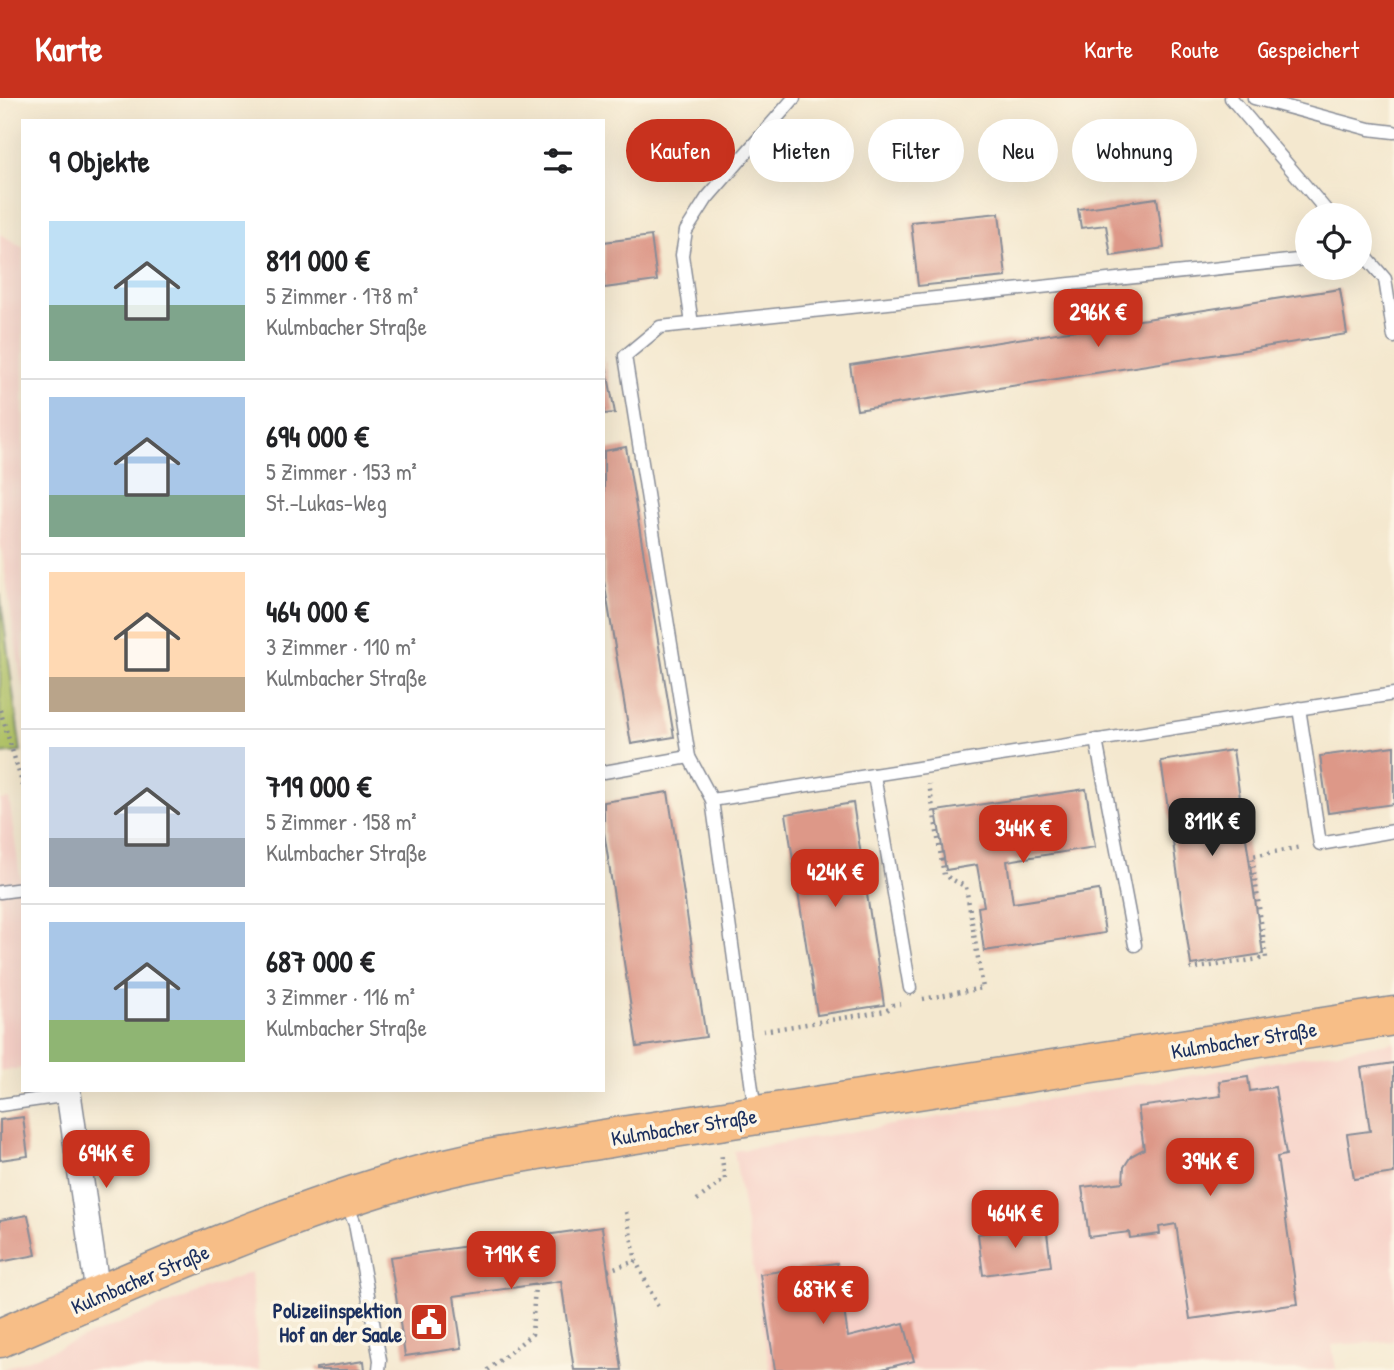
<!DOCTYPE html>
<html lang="de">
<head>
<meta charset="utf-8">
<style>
  :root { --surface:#fff; --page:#f2f2f2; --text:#202124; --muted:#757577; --line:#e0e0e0; --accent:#c8321e }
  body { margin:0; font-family:"Patrick Hand",sans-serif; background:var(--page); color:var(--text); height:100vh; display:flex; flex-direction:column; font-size:26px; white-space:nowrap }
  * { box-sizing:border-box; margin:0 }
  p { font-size:23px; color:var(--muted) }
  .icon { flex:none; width:38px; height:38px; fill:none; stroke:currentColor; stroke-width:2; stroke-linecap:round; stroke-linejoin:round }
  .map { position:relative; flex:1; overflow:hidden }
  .side { position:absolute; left:21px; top:21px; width:584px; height:973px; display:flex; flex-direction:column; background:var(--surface); border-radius:0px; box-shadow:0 7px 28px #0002 }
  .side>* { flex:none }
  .guide { position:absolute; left:626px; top:21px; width:662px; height:63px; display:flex; gap:14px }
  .controls { position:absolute; left:1295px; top:105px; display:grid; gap:14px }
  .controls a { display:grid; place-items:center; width:77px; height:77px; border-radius:50%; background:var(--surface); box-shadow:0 7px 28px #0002; font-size:35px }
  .price { position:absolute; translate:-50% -60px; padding:0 16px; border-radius:14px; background:var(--accent); color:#fff; font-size:23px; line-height:46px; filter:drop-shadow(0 2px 4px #0008) }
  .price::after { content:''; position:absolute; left:50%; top:42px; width:21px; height:16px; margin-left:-10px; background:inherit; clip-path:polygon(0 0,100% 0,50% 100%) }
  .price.selected { background:#222; color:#fff }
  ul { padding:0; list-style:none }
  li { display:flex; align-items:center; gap:21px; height:175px; padding:0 28px }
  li+li { border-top:2px solid var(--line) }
  li span { display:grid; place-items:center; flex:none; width:196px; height:140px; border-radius:0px; color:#555 }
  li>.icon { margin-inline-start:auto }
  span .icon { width:84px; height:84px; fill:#fffc; stroke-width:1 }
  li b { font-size:30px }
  h2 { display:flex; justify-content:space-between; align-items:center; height:84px; padding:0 28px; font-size:30px }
  .tag { padding:0 24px; border-radius:32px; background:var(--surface); box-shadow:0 7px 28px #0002; font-size:24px; line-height:63px }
  .tag.selected { background:var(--accent); color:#fff }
  header { display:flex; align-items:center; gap:42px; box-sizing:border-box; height:98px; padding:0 35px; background:var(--accent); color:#fff }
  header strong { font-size:33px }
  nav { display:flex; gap:38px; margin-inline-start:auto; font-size:24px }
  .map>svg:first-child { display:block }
  .built { fill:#f7d1c8 }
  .green { fill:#b3c569; stroke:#677a64; stroke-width:2 }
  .building { fill:#dd9888 }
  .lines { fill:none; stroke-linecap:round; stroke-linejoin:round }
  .service-casing { stroke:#888c96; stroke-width:15 }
  .minor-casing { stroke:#888c96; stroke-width:27 }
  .primary-casing { stroke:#888c96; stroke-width:41 }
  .path { stroke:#888c96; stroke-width:4.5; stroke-dasharray:2 5; stroke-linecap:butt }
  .service { stroke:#fff; stroke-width:12 }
  .minor { stroke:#fff; stroke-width:24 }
  .primary { stroke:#f7be87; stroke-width:38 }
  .labels { text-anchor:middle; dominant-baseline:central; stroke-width:7; stroke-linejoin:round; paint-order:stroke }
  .street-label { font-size:21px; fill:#1b2f5e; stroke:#fcf5e5 }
  .poi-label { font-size:21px; font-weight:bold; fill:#1b2f5e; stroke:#fcf5e5; text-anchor:end }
</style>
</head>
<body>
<header>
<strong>Karte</strong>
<nav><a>Karte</a><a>Route</a><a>Gespeichert</a></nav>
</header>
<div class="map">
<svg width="1394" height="1272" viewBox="0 0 1394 1272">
  <rect width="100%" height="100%" fill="#fcf5e5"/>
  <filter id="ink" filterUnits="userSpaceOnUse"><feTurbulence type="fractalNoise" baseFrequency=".0143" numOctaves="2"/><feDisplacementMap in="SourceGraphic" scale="14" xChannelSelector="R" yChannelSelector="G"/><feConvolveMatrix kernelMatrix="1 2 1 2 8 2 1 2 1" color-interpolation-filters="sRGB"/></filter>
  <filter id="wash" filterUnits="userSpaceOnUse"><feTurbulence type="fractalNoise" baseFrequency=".00686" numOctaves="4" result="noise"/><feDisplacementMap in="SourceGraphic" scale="28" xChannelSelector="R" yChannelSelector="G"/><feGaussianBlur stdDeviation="1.57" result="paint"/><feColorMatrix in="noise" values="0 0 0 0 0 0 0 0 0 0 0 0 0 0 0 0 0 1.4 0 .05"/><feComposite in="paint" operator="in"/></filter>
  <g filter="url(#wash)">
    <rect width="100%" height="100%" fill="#f4e8cf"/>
    <g class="built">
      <path d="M0,136l23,13v444l-23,-151z"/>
      <path d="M9,701l14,98v171l-23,3v-271z"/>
      <path d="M1394,944v299l-62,4 4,25h-566l-36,-219z"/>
      <path d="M251,1174l8,98h-258z"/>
    </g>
    <path class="green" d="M0,495l21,159 -21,2z"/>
    <g id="blocks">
      <g class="building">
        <path d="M1157,100l7,50 -53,8 -5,-31 -25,3 -3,-19z"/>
        <path d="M999,115l7,64 -88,9 -7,-64z"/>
        <path d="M651,138l6,45 -53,7v-46z"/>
        <path d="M1340,191l7,45 -490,76 -7,-45z"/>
        <path d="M604,257l11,58 -11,1z"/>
        <path d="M626,349l48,290 -43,7 -27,-163v-130z"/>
        <path d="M1394,648v58l-66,9 -8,-57z"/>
        <path d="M1233,652l30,204 -72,11 -30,-204z"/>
        <path d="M1086,691l9,58 -88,14 6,42 86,-13 6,43 -121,18 -6,-44 6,-1 -7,-41 -31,5 -10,-59z"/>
        <path d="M668,694l38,245 -69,10 -33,-215v-30z"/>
        <path d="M853,705l31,202 -67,10 -31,-201z"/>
        <path d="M1394,965v110l-40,6 -7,-45 23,-3 -9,-63z"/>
        <path d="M1248,979l2,14 25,-4 11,68 -9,2 21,147 -108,15 -14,-95 -17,3 1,7 -30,4 -1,-6 -40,5 -7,-50 41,-5 1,-15 7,-11 13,-7 -6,-42 83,-11 -2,-15z"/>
        <path d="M23,1019l5,39 -28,4v-40z"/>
        <path d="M28,1117l8,40 -36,7v-42z"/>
        <path d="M1046,1126l5,42 -68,9 -5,-41z"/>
        <path d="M602,1129l20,143h-48l-13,-89 -107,15 8,52 -57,8 -15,-99z"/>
        <path d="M837,1165l11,74 56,-14 10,38 -36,9h-103l-15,-96z"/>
        <path d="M364,1263l1,9h-49v-2z"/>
      </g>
    </g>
  </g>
  <g filter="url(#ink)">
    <use href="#blocks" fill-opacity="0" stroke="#888c96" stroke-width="2"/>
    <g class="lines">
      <g class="service-casing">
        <g id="service">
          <path d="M1231,0l99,117"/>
          <path d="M1254,0l115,31 25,3"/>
          <path d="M1360,152l25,29 9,58"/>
          <path d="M692,226l-10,-69 4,-24 21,-33 87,-100"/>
          <path d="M1299,610l21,136 74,-13"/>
          <path d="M1096,642l39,205"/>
          <path d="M604,674l85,-15"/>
          <path d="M874,677l36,213"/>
          <path d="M712,702l-23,-43 -64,-401 35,-29 647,-68"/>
          <path d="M0,794l23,-3"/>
          <path d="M0,1007l69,-10"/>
          <path d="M755,1013l-43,-311 682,-106"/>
          <path d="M346,1104l9,22 25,136 -1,10"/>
        </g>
      </g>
      <g class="minor-casing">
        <path id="minor" d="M68,992l30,205"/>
      </g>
      <g class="primary-casing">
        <path id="primary" d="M0,1240c134,-58 268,-119 409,-160 67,-20 138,-29 207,-41l778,-121"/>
      </g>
      <g class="path">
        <path d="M0,612l23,76"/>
        <path d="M1190,871l76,-11 -14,-102 50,-9"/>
        <path d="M923,901l60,-11 -17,-101 -22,-12 -15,-91"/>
        <path d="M763,933l123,-20 7,-6 7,-1"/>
        <path d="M697,1102l28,-21 -4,-27"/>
        <path d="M626,1114l10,49 22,46"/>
        <path d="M608,1172l28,-9"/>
        <path d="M488,1272l44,-36 3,-49"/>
      </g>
      <use href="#service" class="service"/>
      <use href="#minor" class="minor"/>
      <use href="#primary" class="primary"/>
    </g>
  </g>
  <defs>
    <g id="civic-square" transform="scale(2.0125)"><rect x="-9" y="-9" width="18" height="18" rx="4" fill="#c8321e" stroke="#fcf5e5"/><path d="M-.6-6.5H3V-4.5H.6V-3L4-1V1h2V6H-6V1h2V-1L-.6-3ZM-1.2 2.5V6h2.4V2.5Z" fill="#fff"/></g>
  </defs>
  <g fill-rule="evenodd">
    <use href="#civic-square" x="429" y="1224"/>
  </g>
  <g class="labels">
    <g class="street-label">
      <text transform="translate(1244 942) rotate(-9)">Kulmbacher Straße</text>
      <text transform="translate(684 1029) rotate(-9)">Kulmbacher Straße</text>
      <text transform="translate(140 1181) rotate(-23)">Kulmbacher Straße</text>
    </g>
    <g class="poi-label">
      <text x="402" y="1212">Polizeiinspektion<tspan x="402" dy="24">Hof an der Saale</tspan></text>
    </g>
  </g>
</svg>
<div class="controls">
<a><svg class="icon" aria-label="locate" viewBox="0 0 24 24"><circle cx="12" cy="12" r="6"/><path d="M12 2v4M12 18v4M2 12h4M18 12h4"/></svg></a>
</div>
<b class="price" style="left:1098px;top:251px">296K €</b>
<b class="price selected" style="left:1212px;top:760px">811K €</b>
<b class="price" style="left:1023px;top:767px">344K €</b>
<b class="price" style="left:835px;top:811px">424K €</b>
<b class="price" style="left:106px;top:1092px">694K €</b>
<b class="price" style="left:1210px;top:1100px">394K €</b>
<b class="price" style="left:1015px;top:1152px">464K €</b>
<b class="price" style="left:511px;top:1193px">719K €</b>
<b class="price" style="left:823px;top:1228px">687K €</b>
<div class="guide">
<a class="tag selected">Kaufen</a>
<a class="tag">Mieten</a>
<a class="tag">Filter</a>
<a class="tag">Neu</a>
<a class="tag">Wohnung</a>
</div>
<section class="side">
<h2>9 Objekte<svg class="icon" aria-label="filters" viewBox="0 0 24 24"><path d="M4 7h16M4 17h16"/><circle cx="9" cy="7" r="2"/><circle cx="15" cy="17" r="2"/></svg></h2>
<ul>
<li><span style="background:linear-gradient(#bfe0f5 60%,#7fa58c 0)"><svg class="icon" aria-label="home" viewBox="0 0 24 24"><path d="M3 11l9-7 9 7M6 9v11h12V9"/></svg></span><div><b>811 000 €</b><p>5 Zimmer · 178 m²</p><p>Kulmbacher Straße</p></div></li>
<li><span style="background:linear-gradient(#a9c7e8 70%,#7fa58c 0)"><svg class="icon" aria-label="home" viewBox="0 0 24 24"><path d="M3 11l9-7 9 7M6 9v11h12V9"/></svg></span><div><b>694 000 €</b><p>5 Zimmer · 153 m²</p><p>St.-Lukas-Weg</p></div></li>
<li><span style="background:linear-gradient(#ffd9b3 75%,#b9a48a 0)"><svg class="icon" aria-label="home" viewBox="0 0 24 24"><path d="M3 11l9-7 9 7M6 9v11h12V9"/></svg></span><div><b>464 000 €</b><p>3 Zimmer · 110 m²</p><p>Kulmbacher Straße</p></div></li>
<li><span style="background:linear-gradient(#c9d6e8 65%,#9aa5b1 0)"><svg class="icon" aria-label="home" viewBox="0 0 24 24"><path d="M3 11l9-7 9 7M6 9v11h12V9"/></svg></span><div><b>719 000 €</b><p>5 Zimmer · 158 m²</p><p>Kulmbacher Straße</p></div></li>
<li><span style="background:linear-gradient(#a9c7e8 70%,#8fb573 0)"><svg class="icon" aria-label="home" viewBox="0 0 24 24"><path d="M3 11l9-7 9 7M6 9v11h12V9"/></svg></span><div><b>687 000 €</b><p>3 Zimmer · 116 m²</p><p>Kulmbacher Straße</p></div></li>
</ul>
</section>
</div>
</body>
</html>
